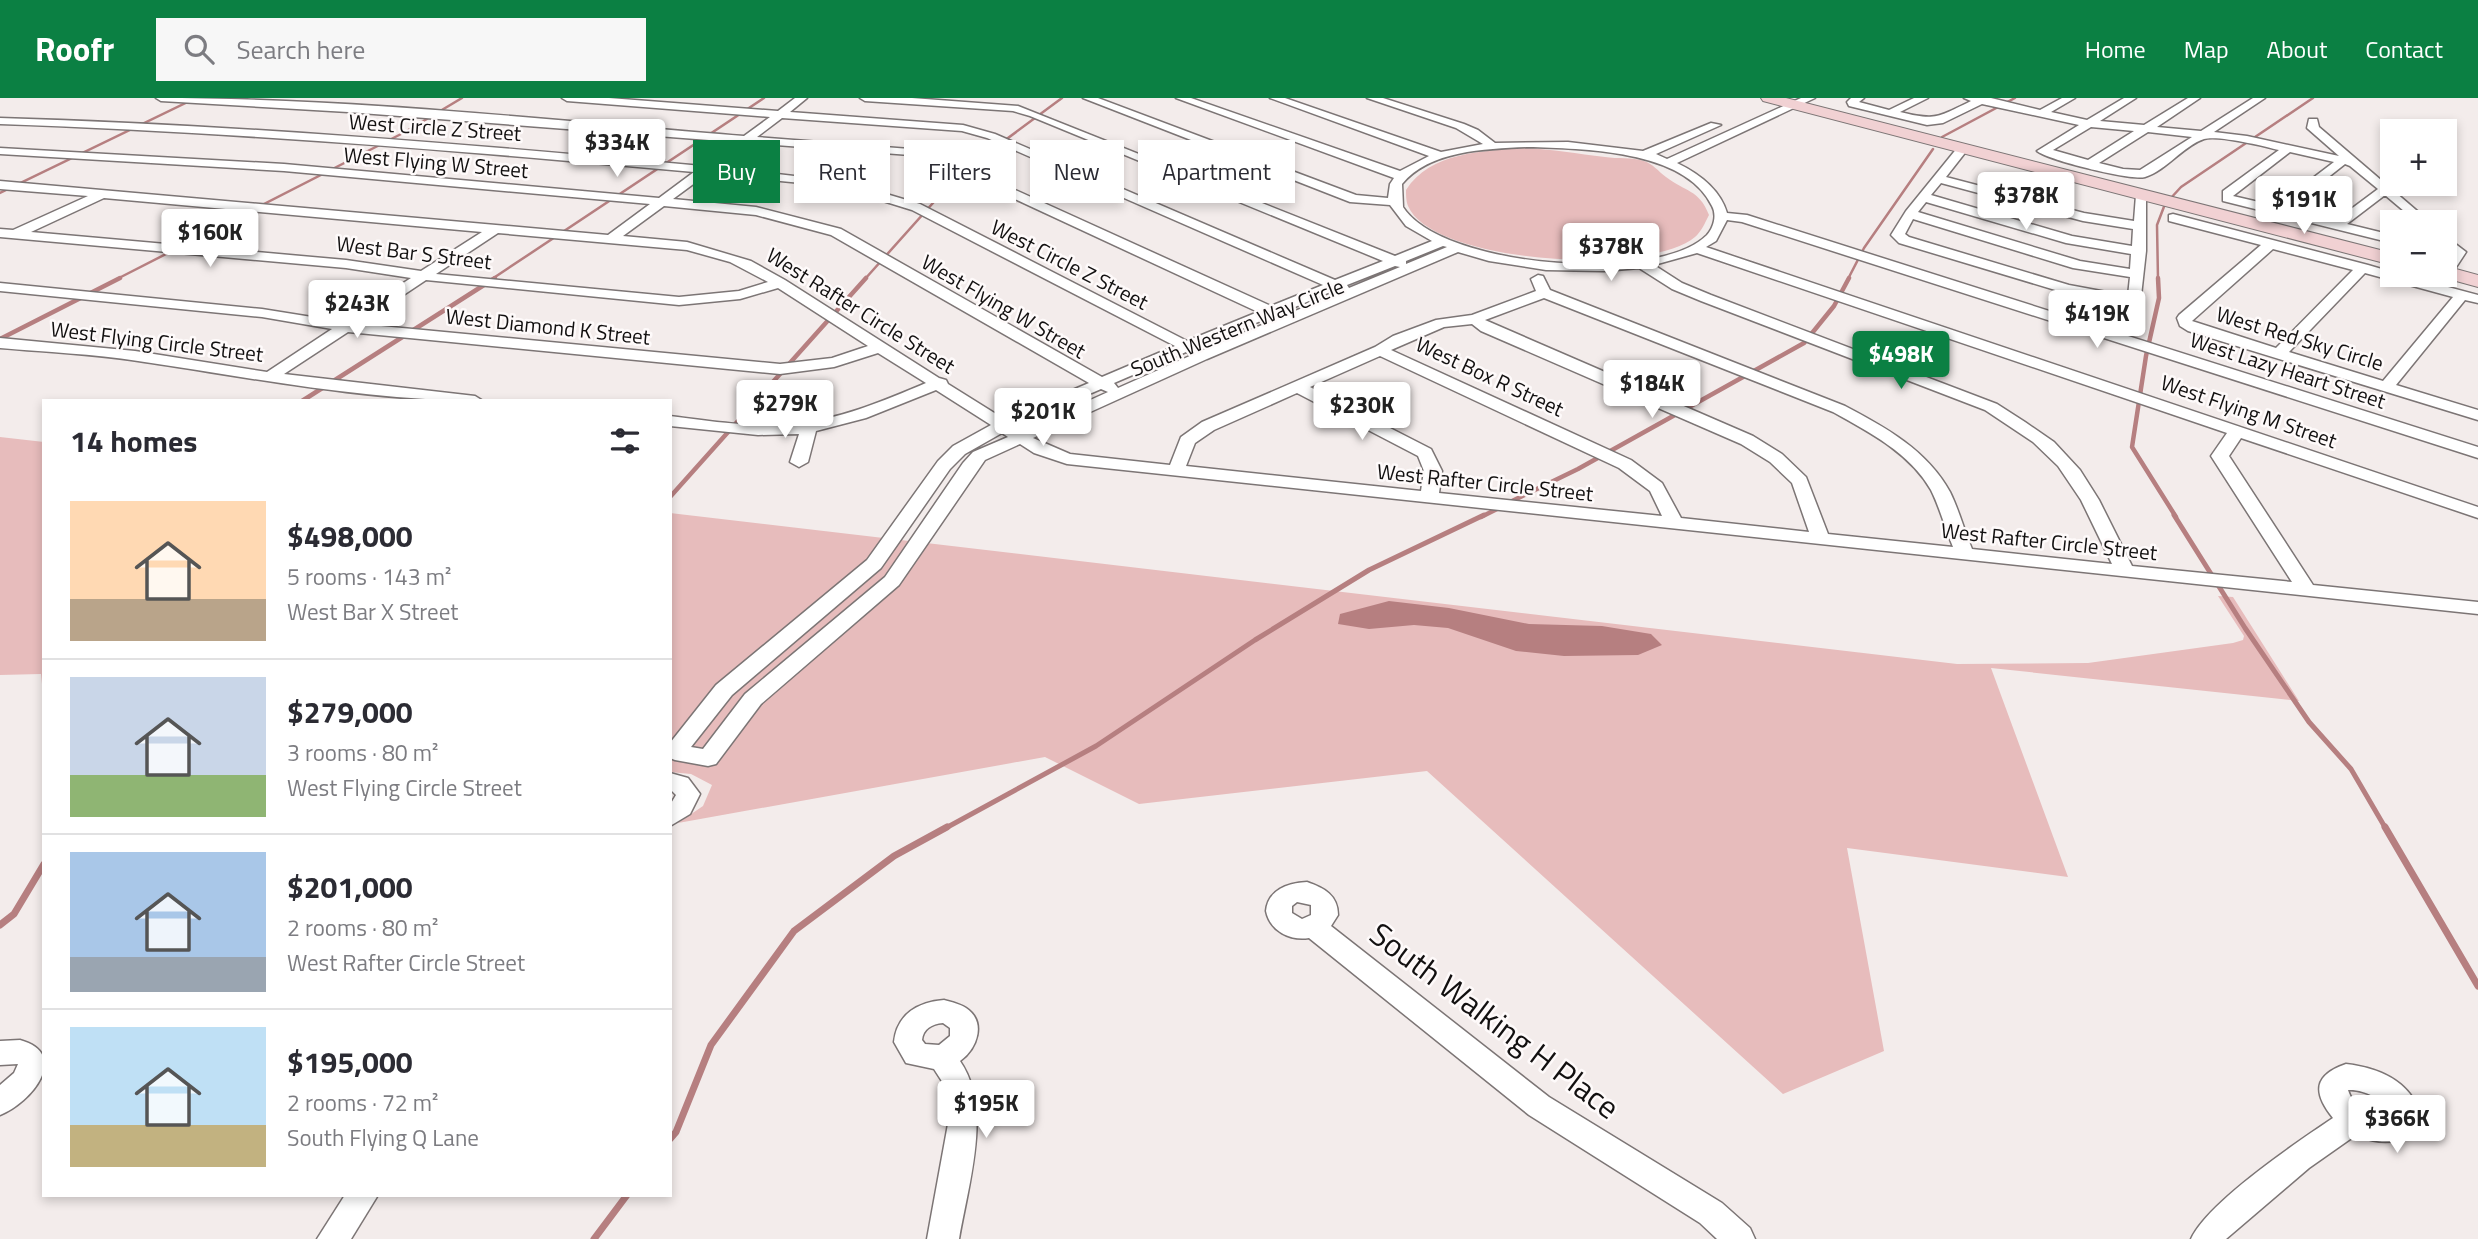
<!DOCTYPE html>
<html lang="en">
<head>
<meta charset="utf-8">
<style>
  :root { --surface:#fff; --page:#f7f7f7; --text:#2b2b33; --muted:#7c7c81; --line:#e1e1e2; --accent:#0b8043 }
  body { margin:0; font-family:"Titillium Web",sans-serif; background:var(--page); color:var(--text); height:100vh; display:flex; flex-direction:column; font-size:26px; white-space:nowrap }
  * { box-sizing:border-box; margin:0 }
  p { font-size:23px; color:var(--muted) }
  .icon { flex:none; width:38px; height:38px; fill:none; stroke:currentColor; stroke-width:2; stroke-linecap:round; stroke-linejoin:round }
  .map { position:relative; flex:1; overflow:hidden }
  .drawer { position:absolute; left:42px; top:301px; width:630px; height:798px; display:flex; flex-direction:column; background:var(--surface); border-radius:0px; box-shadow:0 4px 10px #0003 }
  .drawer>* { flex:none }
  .guide { position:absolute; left:693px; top:42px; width:665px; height:63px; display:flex; gap:14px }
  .tools { position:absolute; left:2380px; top:21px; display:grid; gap:14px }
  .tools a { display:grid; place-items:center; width:77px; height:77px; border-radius:0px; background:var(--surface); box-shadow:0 4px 10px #0003; font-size:35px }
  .price { position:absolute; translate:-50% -60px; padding:0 16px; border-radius:7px; background:#fff; color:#222; font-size:23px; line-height:46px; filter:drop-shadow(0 2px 4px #0008) }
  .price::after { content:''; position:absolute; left:50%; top:42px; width:21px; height:16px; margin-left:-10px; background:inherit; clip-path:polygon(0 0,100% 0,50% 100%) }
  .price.active { background:var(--accent); color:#fff }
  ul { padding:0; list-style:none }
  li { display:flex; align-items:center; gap:21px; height:175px; padding:0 28px }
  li+li { border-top:2px solid var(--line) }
  li span { display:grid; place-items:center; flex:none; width:196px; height:140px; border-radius:0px; color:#555 }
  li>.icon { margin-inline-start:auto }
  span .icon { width:84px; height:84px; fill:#fffc; stroke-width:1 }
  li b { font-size:30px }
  h2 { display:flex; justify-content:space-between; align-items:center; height:84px; padding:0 28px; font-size:30px }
  .chip { padding:0 24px; border-radius:0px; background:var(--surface); box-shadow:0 4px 10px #0003; font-size:24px; line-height:63px }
  .chip.active { background:var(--accent); color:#fff }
  header { display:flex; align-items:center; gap:42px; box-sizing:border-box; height:98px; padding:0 35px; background:var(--accent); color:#fff }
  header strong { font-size:33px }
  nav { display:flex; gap:38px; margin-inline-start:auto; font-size:24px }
  .search { width:490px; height:63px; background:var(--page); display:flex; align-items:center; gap:18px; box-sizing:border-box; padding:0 24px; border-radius:0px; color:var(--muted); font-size:26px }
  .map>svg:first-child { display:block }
  .green { fill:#e7bcbc }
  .water { fill:#b67f80 }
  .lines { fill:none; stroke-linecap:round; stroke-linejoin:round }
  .stream-far3 { stroke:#b67f80; stroke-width:2.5 }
  .stream-far2 { stroke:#b67f80; stroke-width:4.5 }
  .stream-far1 { stroke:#b67f80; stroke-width:5 }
  .stream { stroke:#b67f80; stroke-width:7 }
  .minor-casing { stroke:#7c7575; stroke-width:3 }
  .secondary-casing { stroke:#7c7575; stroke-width:2 }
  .minor { fill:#fff; fill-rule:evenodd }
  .secondary { fill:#f1d1d3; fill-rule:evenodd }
  .labels { text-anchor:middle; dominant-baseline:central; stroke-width:5; stroke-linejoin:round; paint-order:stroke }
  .far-street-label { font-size:21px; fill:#121010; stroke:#fefafa }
  .near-street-label { font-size:32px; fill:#121010; stroke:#fefafa }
</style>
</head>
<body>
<header>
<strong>Roofr</strong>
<div class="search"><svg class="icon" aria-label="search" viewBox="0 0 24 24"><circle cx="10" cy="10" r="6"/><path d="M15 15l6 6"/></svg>Search here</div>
<nav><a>Home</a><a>Map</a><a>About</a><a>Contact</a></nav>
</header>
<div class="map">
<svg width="2478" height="1141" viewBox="0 0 2478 1141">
  <rect width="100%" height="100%" fill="#f3eceb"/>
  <g class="green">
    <path d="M1524,50c29,1 53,6 81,9 12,2 27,0 39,4 9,3 14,10 22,16 19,15 33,12 43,38 -4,8 -8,17 -14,22 -45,39 -262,27 -287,-31 -2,-5 -2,-12 -2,-16 24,-38 77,-39 118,-42z"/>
    <path d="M0,339l44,5v262l-3,-30 -41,1z"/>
    <path d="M670,415l1287,151 131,-1 145,-20 10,-3 1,-4 -26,-40 15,1 66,104 -308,-33 77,209 -221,-29 37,203 -101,43 -356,-323 -288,33 -94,-47 -367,66 25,-17 9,-21 -21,-11 -21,-2z"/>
  </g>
  <path class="water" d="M1389,503l60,7 80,16 73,2 49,8 11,11 -24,10 -74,1 -48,-5 -68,-23 -34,-3 -45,4 -31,-5 2,-10z"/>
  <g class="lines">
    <g class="stream-far3">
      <path d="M1942,39l73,-39"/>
      <path d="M0,95l196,-95"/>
      <path d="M2170,101l11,-12 132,-89"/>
      <path d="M117,181l288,-147 57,-34"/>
      <path d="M492,181l272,-181"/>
      <path d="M865,181l93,-104 104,-77"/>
      <path d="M1848,181l16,-31 69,-99"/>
      <path d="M2158,181l-1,-54 8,-21"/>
    </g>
    <g class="stream-far2">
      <path d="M2158,180l1,20 -13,58 -14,91 44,70"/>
      <path d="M0,241l120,-61"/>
      <path d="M302,303l193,-123"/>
      <path d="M670,399l196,-219"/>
      <path d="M1508,405l70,-34 226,-126 30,-37 15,-28"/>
      <path d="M1481,419l18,-9"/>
    </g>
    <g class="stream-far1">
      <path d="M2174,417l71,113 64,94 42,47 35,60"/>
      <path d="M944,731l152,-83 159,-106 114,-70 115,-55"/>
    </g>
    <g class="stream">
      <path d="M2385,729l93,159"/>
      <path d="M0,827l14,-11 30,-50"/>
      <path d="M670,1041l6,-7 35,-87 83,-114 100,-75 53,-29"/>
      <path d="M594,1141l33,-44"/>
    </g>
    <g class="minor-casing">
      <g id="minor">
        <path d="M156,0c196,0 392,22 588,38l26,-19 -203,-16 -5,-3h47l169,13 17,-13h12l-17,14 173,13 32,9 340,146 48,-19 -353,-145 -17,-5 -148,-10 -5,-3h52l106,8 377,150 37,-15 -26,-15 -16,-21 -40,-3 -267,-104h15l258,97 32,3 2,-14 4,-6 -218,-80h15l209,73 29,-15 -159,-58h15l156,54 42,-8 -27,-16 -89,-30h16l81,26 14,6 17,13 73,-1 75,9 68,-28 10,2 -65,29 11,5 134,-61h14l-138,65c21,10 43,26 50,50l20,2 731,232v11l-736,-236 -15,-2 -11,21 -10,6 772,260v11l-237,-80 -12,18 84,129 165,17v12l-1411,-150 -33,-11 -14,-9 -35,16 -86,125 -138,119 -45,60 -8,2 -33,-6 -5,-2v-15l46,-58 151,-125 71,-99 15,-15 38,-21 -55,-35 -70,28 -50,13 -8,31 -9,5 -9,-5 9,-28 -41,1 -88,-9v-10c41,5 82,12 123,8 46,-4 90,-23 133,-41l-48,-30 -44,14 -54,7 -432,-42 -64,42 191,22 8,5c-116,0 -230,-23 -345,-40 -45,-7 -92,-9 -138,-13v-10l135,13 132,21 65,-43 -70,-12 -262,-26v-8l262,26 81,13 68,-44 -65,-10 -346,-31v-8l13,1 75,-34 -88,-7v-8l608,54 42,-31 -366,-33 -284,-17v-6l284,16 375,34 35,-26c-231,-21 -462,-40 -694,-48v-6c235,7 468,26 702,48l33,-24 -387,-30 -187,-11zM782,20l180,13 25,7 336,147 -52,21 -333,-151 -28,-6 -153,-12zM748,45l162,12 21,5 327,152 -71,29 -267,-137 -74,-22 -130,-15zM1528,49c54,2 157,2 184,59 5,9 2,21 -5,29 -50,50 -266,32 -304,-28l-1,-23c28,-34 84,-35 126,-37zM707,76l105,10 32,5 68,21 263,136 -73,31 -261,-148 -85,-22 -83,-8zM104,100l378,34 -61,39 -75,-11 -315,-28zM664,108l92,9 75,20 258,148 -85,36 -56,-35 -2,-4 -7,-2 -154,-98 -34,-19 -64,-19 -64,-6zM498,135l189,17 43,12 38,20 -29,9 -60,6 -243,-23zM1443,148l4,1 -41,17v-3zM1458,154l31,9 57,9 58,1 35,-3 33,21 29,12 284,109 48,32 25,24 23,34 31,64 -140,-15c-8,-19 -13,-39 -22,-57 -23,-42 -65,-65 -105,-86l-295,-116 -7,-14 -5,-1 -7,4 5,12 -64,24 -36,5 -43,16 -18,11 -173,75 -21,15 -11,28 -100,-11 -37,-16 174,-79zM1697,155l530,180 -16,23 81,126 -160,-16 -33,-66 -19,-30 -26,-28 -29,-20 -28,-18 -286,-109 -29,-12 -28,-18zM1395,168l5,1 -51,21 -2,-3zM426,182l253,25 61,-6 38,-11 90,58 -36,12 -52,6 -420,-40zM1335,192l4,2 -53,23 -3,-3zM1544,200l289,114c36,20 77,41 98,78 9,18 14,38 22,57l-125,-13 -22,-57 -24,-23 -29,-18 -268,-116zM1270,219l6,2 -73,31 -4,-3zM1472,226l9,7 260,113 29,18 22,21 17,49 -128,-14 -19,-35 -31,-23 -240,-110 53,-23zM1186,254l6,3 -74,33 -4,-5zM1380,258l239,112 31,23 12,25 -223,-23 3,-22 -11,-22 -121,-62zM1101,291l7,3 -86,39 -7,-5zM1297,295l121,63 6,15 -3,20 -235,-25 9,-23 19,-13zM1002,335l6,4 -35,15 -10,11 -78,114 -140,117 -42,55 -12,-2 41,-52 149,-127 69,-99 15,-15z"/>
        <path d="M1851,0h13l-5,4 30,8 25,-12h14l-28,14c36,9 38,5 71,-11l-7,-3h27l49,12 22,-12h13l-24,14 36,8 37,-22h12l-36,23 44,4 44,-27h12l-43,29 44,4 52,-33h12l-51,34 33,4 92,20 -32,-28 2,-9h8l2,8 111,95h-13l-32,-27 -38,29 45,11v8l-169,-42v-10l56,-41c-15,-4 -61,-15 -75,-11 -21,7 -37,31 -59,38 -14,4 -97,-17 -108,-26l42,-26 -97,-21 -39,19 -16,2 -78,-19 -2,-4zM2091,29l43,4 -46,29 -35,-10zM2148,34l44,5 -52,33 -17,-1 -24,-6zM2290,54l44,10 -58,44 -43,-10zM2345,66l5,2 28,23 -43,32 -47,-12z"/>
        <path d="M1962,48l6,3 -22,28 138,36 50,8 2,-26 10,-3v59l-6,54 -78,-13 -163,-49 -8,-8 15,-24 52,-64zM1941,85l142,38 50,8 -1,17 -60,-10 -141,-41zM1926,104l140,41 65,11 -1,15 -50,-8 -162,-49zM1913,121l160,49 57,9 -2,19 -59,-11 -160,-48 -4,-3z"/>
        <path d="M2173,116l195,51 24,7v3h11l75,20v8l-13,-3 -69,85 82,25v10l-290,-89 -8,-5 -3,-8 2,-3 82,-70 -92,-24v-6zM2273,151l80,21 -77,78 -84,-27zM2365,175l88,24 -70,84 -94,-29z"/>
        <path d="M2445,138l21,16 -15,23h-10h4v-12l7,-10 -7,-6z"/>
        <path d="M670,675l18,5 12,16 -10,20 -20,12v-21l6,-10 -6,-6z"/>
        <path d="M1307,784c17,6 31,13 31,33l-7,11 218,171 173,106 28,25 5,11h-38l-17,-16 -171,-108 -220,-177c-19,3 -39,-7 -43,-27 2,-21 21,-28 41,-29zM1297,804l14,3v10l-9,4 -10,-6v-7z"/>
        <path d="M944,902c7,2 16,4 22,8 21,14 11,41 -6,53 33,47 8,124 -1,178h-32l21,-115 -3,-38 -11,-17 -28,-6 -12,-21c3,-28 24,-40 50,-42zM943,925l7,5v8l-11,9 -14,-1 -3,-4c1,-11 10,-16 21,-17z"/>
        <path d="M20,942c51,14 11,63 -20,75v-30l14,-12 4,-9 -18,1v-24z"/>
        <path d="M2346,966c34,4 64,17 75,51l-6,20c-22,9 -37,9 -59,0l-47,33 -83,71h-35c16,-36 106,-97 142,-121 -21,-26 -19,-43 13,-54zM2348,992c16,-1 39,10 44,26 -18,1 -39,-8 -44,-26z"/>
        <path d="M345,1097h33l-27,44h-34z"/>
      </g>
    </g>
    <g class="secondary-casing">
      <g id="secondary">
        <path d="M1761,0h25l606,155v12l-629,-164z"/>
        <path d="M2445,168l33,9v12l-40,-11 7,-1z"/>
      </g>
    </g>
    <use href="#minor" class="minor"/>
    <use href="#secondary" class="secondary"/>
  </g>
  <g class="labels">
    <g class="far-street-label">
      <text transform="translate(435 29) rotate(4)">West Circle Z Street</text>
      <text transform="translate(436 64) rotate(5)">West Flying W Street</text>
      <text transform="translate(414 154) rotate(7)">West Bar S Street</text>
      <text transform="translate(1070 166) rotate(27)">West Circle Z Street</text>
      <text transform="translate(1004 208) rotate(30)">West Flying W Street</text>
      <text transform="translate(861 212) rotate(32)">West Rafter Circle Street</text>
      <text transform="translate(548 228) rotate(6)">West Diamond K Street</text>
      <text transform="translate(1237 229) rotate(-22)">South Western Way Circle</text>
      <text transform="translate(2300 240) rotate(17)">West Red Sky Circle</text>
      <text transform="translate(157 243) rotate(7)">West Flying Circle Street</text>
      <text transform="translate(2288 272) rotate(18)">West Lazy Heart Street</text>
      <text transform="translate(1490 278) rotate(25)">West Box R Street</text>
      <text transform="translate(2249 313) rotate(19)">West Flying M Street</text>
      <text transform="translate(1485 384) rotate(6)">West Rafter Circle Street</text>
      <text transform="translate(2049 443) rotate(6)">West Rafter Circle Street</text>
    </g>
    <g class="near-street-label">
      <text transform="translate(1495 922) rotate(37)">South Walking H Place</text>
    </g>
  </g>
</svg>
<div class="tools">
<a>+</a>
<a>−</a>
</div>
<b class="price" style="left:617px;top:81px">$334K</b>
<b class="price" style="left:2026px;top:134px">$378K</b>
<b class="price" style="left:2304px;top:138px">$191K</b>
<b class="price" style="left:210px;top:171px">$160K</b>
<b class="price" style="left:1611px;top:185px">$378K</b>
<b class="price" style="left:357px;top:242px">$243K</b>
<b class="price" style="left:2097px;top:252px">$419K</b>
<b class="price active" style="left:1901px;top:293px">$498K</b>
<b class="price" style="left:1652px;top:322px">$184K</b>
<b class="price" style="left:785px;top:342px">$279K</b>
<b class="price" style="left:1362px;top:344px">$230K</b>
<b class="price" style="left:1043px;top:350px">$201K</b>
<b class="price" style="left:986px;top:1042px">$195K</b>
<b class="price" style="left:2397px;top:1057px">$366K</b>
<div class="guide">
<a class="chip active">Buy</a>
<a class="chip">Rent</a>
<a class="chip">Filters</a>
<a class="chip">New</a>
<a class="chip">Apartment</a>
</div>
<section class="drawer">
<h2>14 homes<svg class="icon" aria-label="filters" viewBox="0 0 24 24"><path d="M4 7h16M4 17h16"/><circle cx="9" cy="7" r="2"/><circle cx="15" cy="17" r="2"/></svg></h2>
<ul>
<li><span style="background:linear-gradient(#ffd9b3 70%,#b9a48a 0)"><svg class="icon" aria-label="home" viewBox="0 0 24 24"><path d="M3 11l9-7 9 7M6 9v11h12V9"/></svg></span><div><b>$498,000</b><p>5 rooms · 143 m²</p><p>West Bar X Street</p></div></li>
<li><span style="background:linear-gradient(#c9d6e8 70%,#8fb573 0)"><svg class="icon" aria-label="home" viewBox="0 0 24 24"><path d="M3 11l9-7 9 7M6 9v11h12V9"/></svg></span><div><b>$279,000</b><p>3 rooms · 80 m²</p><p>West Flying Circle Street</p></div></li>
<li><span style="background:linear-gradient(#a9c7e8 75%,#9aa5b1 0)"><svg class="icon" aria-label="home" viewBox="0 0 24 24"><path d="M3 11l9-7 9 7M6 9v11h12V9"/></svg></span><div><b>$201,000</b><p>2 rooms · 80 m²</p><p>West Rafter Circle Street</p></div></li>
<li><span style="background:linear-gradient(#bfe0f5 70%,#c2b280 0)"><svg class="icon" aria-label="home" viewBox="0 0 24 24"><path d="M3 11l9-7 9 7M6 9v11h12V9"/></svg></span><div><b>$195,000</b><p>2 rooms · 72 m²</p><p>South Flying Q Lane</p></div></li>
</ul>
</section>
</div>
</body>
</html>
